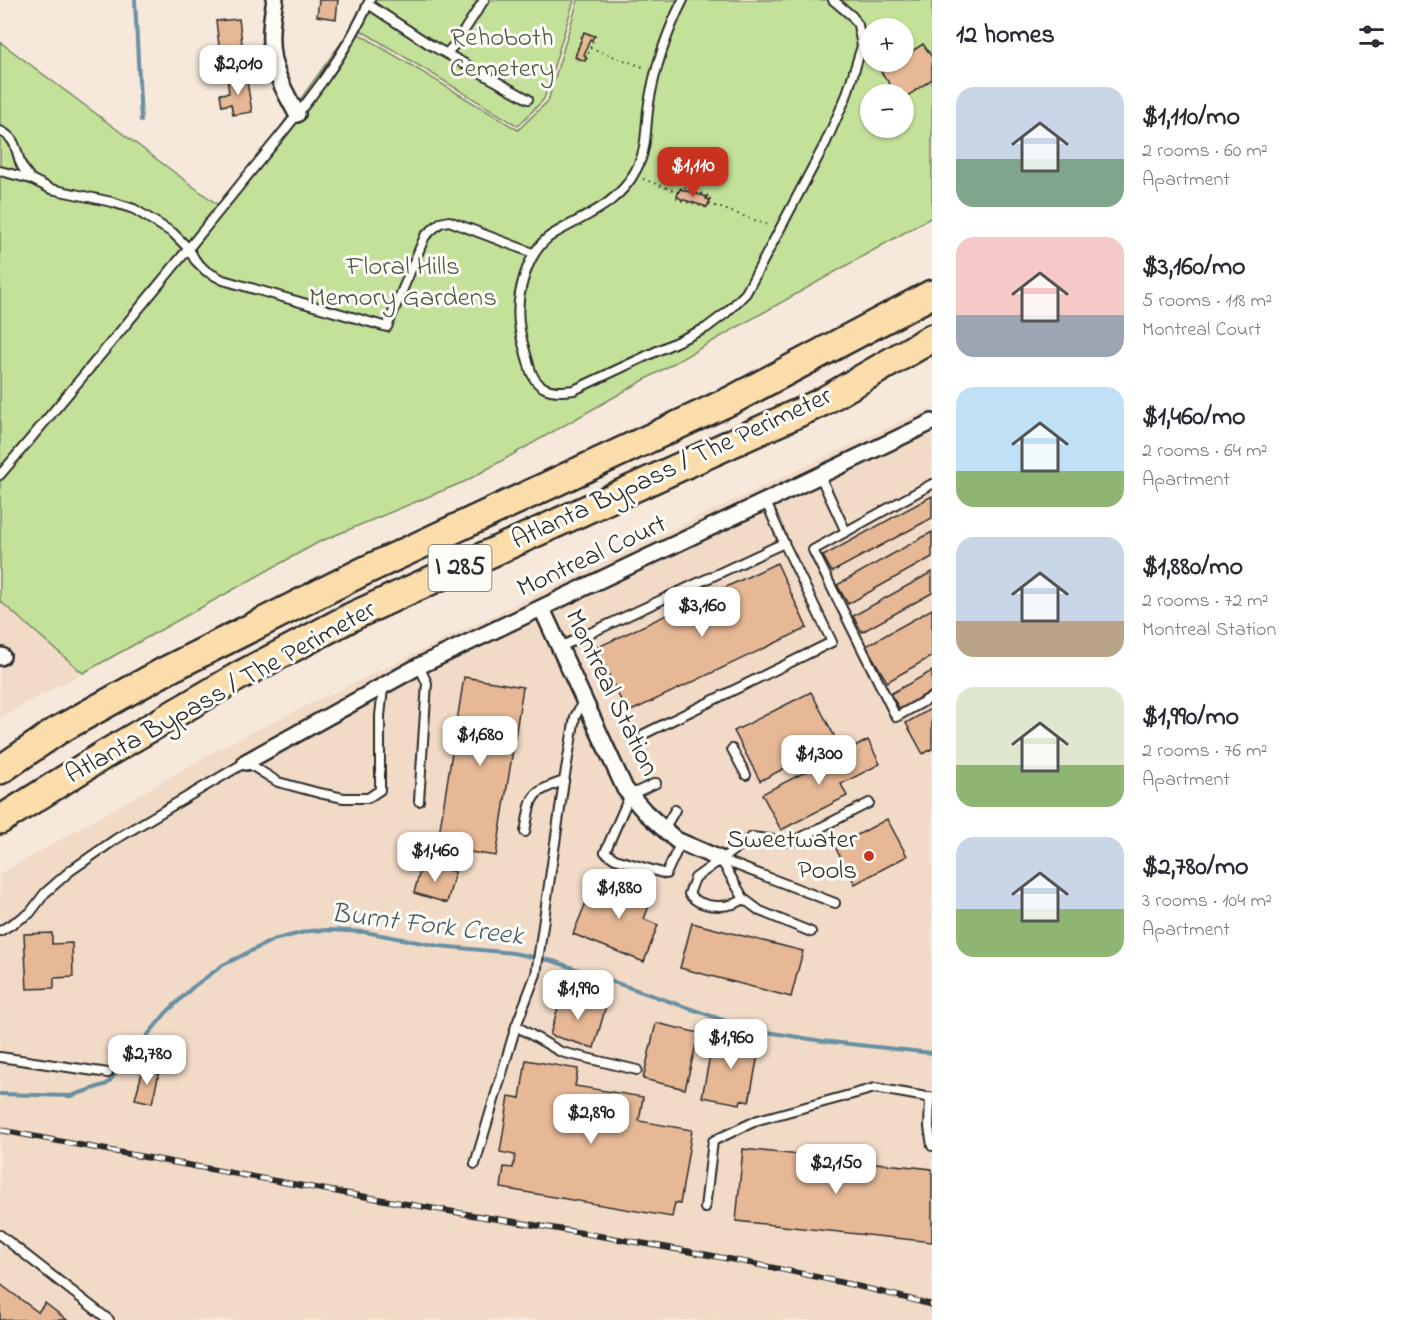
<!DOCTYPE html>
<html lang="en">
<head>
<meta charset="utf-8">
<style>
  :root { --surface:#fff; --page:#f2f2f3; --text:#2b2b33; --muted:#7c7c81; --accent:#c8321e }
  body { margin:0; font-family:"Indie Flower",sans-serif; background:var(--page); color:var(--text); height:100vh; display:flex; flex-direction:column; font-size:22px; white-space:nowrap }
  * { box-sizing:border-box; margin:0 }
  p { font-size:20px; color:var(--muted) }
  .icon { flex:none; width:33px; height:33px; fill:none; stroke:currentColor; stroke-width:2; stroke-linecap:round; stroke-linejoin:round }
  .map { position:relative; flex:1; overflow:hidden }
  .side { display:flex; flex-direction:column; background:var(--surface); width:480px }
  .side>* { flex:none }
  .tools { position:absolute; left:860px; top:18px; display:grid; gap:12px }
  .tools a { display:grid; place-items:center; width:54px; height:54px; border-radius:50%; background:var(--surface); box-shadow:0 2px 4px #0004; font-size:30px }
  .price { position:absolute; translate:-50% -51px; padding:0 14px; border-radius:12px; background:#fff; color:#222; font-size:20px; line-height:39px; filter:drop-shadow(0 2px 3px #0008) }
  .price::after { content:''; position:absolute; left:50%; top:36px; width:18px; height:14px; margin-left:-9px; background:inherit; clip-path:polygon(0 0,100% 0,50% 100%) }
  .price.on { background:var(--accent); color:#fff }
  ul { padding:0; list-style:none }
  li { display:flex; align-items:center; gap:18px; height:150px; padding:0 24px }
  li span { display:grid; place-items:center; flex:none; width:168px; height:120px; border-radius:18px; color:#555 }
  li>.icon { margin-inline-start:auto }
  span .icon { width:72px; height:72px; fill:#fffc; stroke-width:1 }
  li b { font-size:26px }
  h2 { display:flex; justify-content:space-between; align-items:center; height:72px; padding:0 24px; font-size:26px }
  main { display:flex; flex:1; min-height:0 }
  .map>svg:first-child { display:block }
  .built { fill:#f1dac6 }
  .green { fill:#c3e199; stroke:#778662; stroke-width:1.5; fill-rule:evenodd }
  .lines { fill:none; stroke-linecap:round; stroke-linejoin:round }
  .stream { stroke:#6890a2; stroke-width:4 }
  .building { fill:#e6b896; stroke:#2b2b2b; stroke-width:1.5 }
  .service-casing { stroke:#2b2b2b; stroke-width:12 }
  .minor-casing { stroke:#2b2b2b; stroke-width:20 }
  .motorway-casing { stroke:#2b2b2b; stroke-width:32 }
  .path { stroke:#2b2b2b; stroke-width:2; stroke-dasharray:1.5 4.5; stroke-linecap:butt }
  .service { stroke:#fdfcf7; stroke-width:8 }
  .minor { stroke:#fdfcf7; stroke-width:15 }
  .motorway { stroke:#fbddab; stroke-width:27 }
  .rail-casing { stroke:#2b2b2b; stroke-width:6 }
  .rail { stroke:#fdfcf7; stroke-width:4; stroke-dasharray:11; stroke-linecap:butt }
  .poi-dot { fill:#c8321e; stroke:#fdfcf7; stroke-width:2 }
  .labels { text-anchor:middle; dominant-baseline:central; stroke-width:6; stroke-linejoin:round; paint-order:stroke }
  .shield { fill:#fdfcf7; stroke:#6a6a68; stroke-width:1.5 }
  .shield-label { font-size:26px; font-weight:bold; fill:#2b2b2b }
  .park-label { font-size:27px; fill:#515846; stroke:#fdfcf7 }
  .street-label { font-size:27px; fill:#2b2b2b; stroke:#fdfcf7 }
  .poi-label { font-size:27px; fill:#2b2b2b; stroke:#fdfcf7; text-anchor:end }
  .water-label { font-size:28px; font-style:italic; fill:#495e67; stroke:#fdfcf7 }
</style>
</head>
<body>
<main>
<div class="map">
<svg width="932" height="1320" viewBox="0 0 932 1320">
  <rect width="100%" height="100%" fill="#f6e8da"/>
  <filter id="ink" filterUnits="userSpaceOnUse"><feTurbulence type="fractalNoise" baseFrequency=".0167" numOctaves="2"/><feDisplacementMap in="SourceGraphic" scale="12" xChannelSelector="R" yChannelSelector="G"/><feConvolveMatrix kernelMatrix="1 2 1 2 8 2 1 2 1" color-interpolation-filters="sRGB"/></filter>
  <g filter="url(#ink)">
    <g class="built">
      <path d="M932,407v913h-932v-446l224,-128 415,-201z"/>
      <path d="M0,601l83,72 -83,44z"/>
    </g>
    <g class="green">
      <path d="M364,0h210l-30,99 -26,27 -166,-101z"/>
      <path d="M578,0h354v217l-466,264 -147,61 -236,131 -83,-72v-559l222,166 129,-179 167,101 30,-29zM870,28h33v34h-33zM870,94h33v34h-33z"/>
    </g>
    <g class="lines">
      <g class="stream">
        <path d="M135,0l6,121"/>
        <path d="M0,1094l71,2 36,-12 59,-71 27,-26 30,-22 50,-25 36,-9 19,-1 37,2 74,14 74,7 40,8 196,68 73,12 110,12"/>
      </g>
    </g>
    <g class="building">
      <path d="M319,0h19l-2,19 -19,-3z"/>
      <path d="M239,19l5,40 -23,2 -5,-40z"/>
      <path d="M584,32l10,4 -2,4 -2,-1 -6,16 2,1 -1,5 -10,-4z"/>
      <path d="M923,44l9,13v22l-29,20v-5h-6l-16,-22 16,-10h6v-5z"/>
      <path d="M246,75l6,37 -19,3 -2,-11 -9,2 -2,-12 9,-1 -2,-15z"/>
      <path d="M680,189l27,8 -1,2 4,1 -3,7 -26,-8 -4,-3z"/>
      <path d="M932,496v22l-100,54 -9,-16z"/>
      <path d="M932,532v25l-84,47 -11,-19z"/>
      <path d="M777,563l30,65 -180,85 -31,-65z"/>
      <path d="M932,572v21l-70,39 -9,-16z"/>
      <path d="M932,609v47l-45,26 -21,-36z"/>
      <path d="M932,671v20l-32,18 -10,-15z"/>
      <path d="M464,677l59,10 -27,169 -59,-9z"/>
      <path d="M811,692l26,49 -77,40 -26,-50z"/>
      <path d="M932,708v41l-9,5 -17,-31z"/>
      <path d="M868,740l12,24 -39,20 6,12 -66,34 -19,-36z"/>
      <path d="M887,819l20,37 -52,28 -20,-37z"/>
      <path d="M422,863l33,9 -8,31 -33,-10z"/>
      <path d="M610,875l44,18 -10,26 14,6 -14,37 -71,-28 14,-34 11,5z"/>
      <path d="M692,923l111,28 -12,46 -111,-29z"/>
      <path d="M52,933v11l20,-1 1,34 -19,1v10l-27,1 -3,-55z"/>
      <path d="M562,994l44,12 -12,42 -44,-13z"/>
      <path d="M656,1023l43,10 -14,56 -42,-10z"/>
      <path d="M714,1035l46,10 -11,57 -8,-2 -1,4 -38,-7z"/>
      <path d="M526,1060l52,9 -3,17 68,11 -4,24 53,9 -12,74 -5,-1 -3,14 -171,-29 3,-21 9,1 2,-13 -15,-3 9,-56 11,2z"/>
      <path d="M143,1069l16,4 -7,30 -17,-4z"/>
      <path d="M743,1149l189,20v73l-196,-21z"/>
      <path d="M0,1284l38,28 7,-9 22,17h-67z"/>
    </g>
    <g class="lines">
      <g class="service-casing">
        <g id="service">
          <path d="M683,0c-16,32 -28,68 -34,103 -4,24 -1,45 -13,67 -17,34 -50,45 -81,63 -29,16 -41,66 -35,97 2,12 6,24 9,35 6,26 23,28 45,25l132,-62 20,-15 20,-20 79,-149 21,-47 16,-51 -4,-21 -6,-9 -19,-16"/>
          <path d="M368,4l61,40 99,55"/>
          <path d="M447,53l9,-10 28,-43"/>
          <path d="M0,131c15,6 16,18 20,31 2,6 7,12 11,17"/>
          <path d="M0,171l31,8 20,10 61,13 22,7 39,24 16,16 6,11 11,11 17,9 164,47 38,-91 15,-13 9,-2 84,32"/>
          <path d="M0,475c81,-96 161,-192 240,-290 47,-59 100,-116 130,-185"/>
          <path d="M820,476l26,56"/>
          <path d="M932,484l-119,66 83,167 36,-20"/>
          <path d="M560,647l224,-104 -18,-41"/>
          <path d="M419,666l8,17 -8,118"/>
          <path d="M644,734l188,-92 -48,-99"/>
          <path d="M732,749l14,26"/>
          <path d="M656,783l-26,12 -25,57 10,7 51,15 15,-32"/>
          <path d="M664,829l11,-19"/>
          <path d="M525,832c7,-36 3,-39 39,-51l11,-64 8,-16"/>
          <path d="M720,859l115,44"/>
          <path d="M721,860l23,39 16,12 51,21"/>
          <path d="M744,899c-15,10 -43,10 -55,-5l6,-16 57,-41 40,5 77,-39"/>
          <path d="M0,931l30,-18 15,-20 25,-22 46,-32 130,-77 32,20 41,11 25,5h24l12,-8v-74l3,-28"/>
          <path d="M516,1026l45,26 76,18"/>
          <path d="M0,1057l108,16"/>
          <path d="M930,1097l-1,30 3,19"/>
          <path d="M475,1164l41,-138 20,-52 28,-193"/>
          <path d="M705,1208l8,-67 45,-21 117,-32 57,10"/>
          <path d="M0,1235l109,85"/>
        </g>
      </g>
      <g class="minor-casing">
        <g id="minor">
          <path d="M275,0c-10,51 -3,69 22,114"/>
          <path d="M542,609l83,180 20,23 31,28 44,19"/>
          <path d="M0,657l2,-1"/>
          <path d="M246,762l173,-96 513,-244"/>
        </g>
      </g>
      <g class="motorway-casing">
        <g id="motorway">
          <path d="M0,770l57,-39 108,-60 197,-99 370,-172 200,-106"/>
          <path d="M0,820l107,-67 132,-77 114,-60 467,-213 112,-65"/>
        </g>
      </g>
      <g class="path">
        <path d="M590,48l5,-12 -12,-4 -8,26 11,3 4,-13 56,20"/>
        <path d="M643,179l35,13 2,-4 4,1v-2l25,9 -1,2 3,1 -1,5 61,22"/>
        <path d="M678,192l-2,5 3,3 29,8 2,-4"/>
      </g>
      <use href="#service" class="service"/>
      <use href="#minor" class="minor"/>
      <use href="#motorway" class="motorway"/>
      <g class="rail-casing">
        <path id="rail" d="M0,1130c153,29 306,57 460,83 158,26 317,50 472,92"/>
      </g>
      <use href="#rail" class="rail"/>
    </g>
  </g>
  <circle class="poi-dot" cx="869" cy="856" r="6"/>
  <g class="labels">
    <rect class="shield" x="428.5" y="545" width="63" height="46" rx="4.5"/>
    <g class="shield-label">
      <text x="460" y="568">I 285</text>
    </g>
    <g class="park-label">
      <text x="502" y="38">Rehoboth<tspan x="502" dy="31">Cemetery</tspan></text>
      <text x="403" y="267">Floral Hills<tspan x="403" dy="31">Memory Gardens</tspan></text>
    </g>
    <g class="street-label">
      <text transform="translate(672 469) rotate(-25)">Atlanta Bypass / The Perimeter</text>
      <text transform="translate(592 557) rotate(-25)">Montreal Court</text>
      <text transform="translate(221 693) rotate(-29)">Atlanta Bypass / The Perimeter</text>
      <text transform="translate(611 693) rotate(64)">Montreal Station</text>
    </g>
    <g class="poi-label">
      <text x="857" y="840">Sweetwater<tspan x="857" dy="31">Pools</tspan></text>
    </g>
    <g class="water-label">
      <text transform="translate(427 926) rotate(7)">Burnt Fork Creek</text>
    </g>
  </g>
</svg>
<div class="tools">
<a>+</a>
<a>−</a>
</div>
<b class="price" style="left:238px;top:96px">$2,010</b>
<b class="price on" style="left:693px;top:198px">$1,110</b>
<b class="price" style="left:702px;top:638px">$3,160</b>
<b class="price" style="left:480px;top:767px">$1,680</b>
<b class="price" style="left:819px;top:786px">$1,300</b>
<b class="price" style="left:435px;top:883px">$1,460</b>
<b class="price" style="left:619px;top:920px">$1,880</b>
<b class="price" style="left:578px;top:1021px">$1,990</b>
<b class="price" style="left:731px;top:1070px">$1,960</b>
<b class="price" style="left:147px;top:1086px">$2,780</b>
<b class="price" style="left:591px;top:1145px">$2,890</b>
<b class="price" style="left:836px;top:1195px">$2,150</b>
</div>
<section class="side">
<h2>12 homes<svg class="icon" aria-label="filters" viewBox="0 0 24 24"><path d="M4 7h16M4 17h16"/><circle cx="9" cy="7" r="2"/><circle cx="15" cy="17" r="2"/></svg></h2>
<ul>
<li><span style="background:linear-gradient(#c9d6e8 60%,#7fa58c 0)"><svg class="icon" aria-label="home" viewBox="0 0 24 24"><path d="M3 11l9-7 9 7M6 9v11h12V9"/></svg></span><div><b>$1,110/mo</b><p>2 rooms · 60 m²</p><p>Apartment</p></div></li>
<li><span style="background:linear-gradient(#f6c9c9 65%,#9aa5b1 0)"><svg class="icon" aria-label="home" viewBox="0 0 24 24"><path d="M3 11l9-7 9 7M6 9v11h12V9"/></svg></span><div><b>$3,160/mo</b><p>5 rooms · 118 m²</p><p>Montreal Court</p></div></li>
<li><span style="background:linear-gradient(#bfe0f5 70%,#8fb573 0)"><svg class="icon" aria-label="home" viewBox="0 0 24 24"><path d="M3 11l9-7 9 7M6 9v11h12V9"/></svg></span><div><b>$1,460/mo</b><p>2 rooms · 64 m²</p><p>Apartment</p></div></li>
<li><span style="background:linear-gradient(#c9d6e8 70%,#b9a48a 0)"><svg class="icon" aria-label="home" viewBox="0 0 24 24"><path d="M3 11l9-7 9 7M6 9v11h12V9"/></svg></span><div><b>$1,880/mo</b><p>2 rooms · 72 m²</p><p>Montreal Station</p></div></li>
<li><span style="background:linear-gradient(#dfe7d0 65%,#8fb573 0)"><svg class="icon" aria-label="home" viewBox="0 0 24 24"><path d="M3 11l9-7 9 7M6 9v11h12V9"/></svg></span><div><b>$1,990/mo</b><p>2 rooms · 76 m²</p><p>Apartment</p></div></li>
<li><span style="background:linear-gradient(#c9d6e8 60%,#8fb573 0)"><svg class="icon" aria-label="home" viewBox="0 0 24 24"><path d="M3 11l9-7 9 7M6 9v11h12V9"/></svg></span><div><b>$2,780/mo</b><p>3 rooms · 104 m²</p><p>Apartment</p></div></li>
</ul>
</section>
</main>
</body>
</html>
